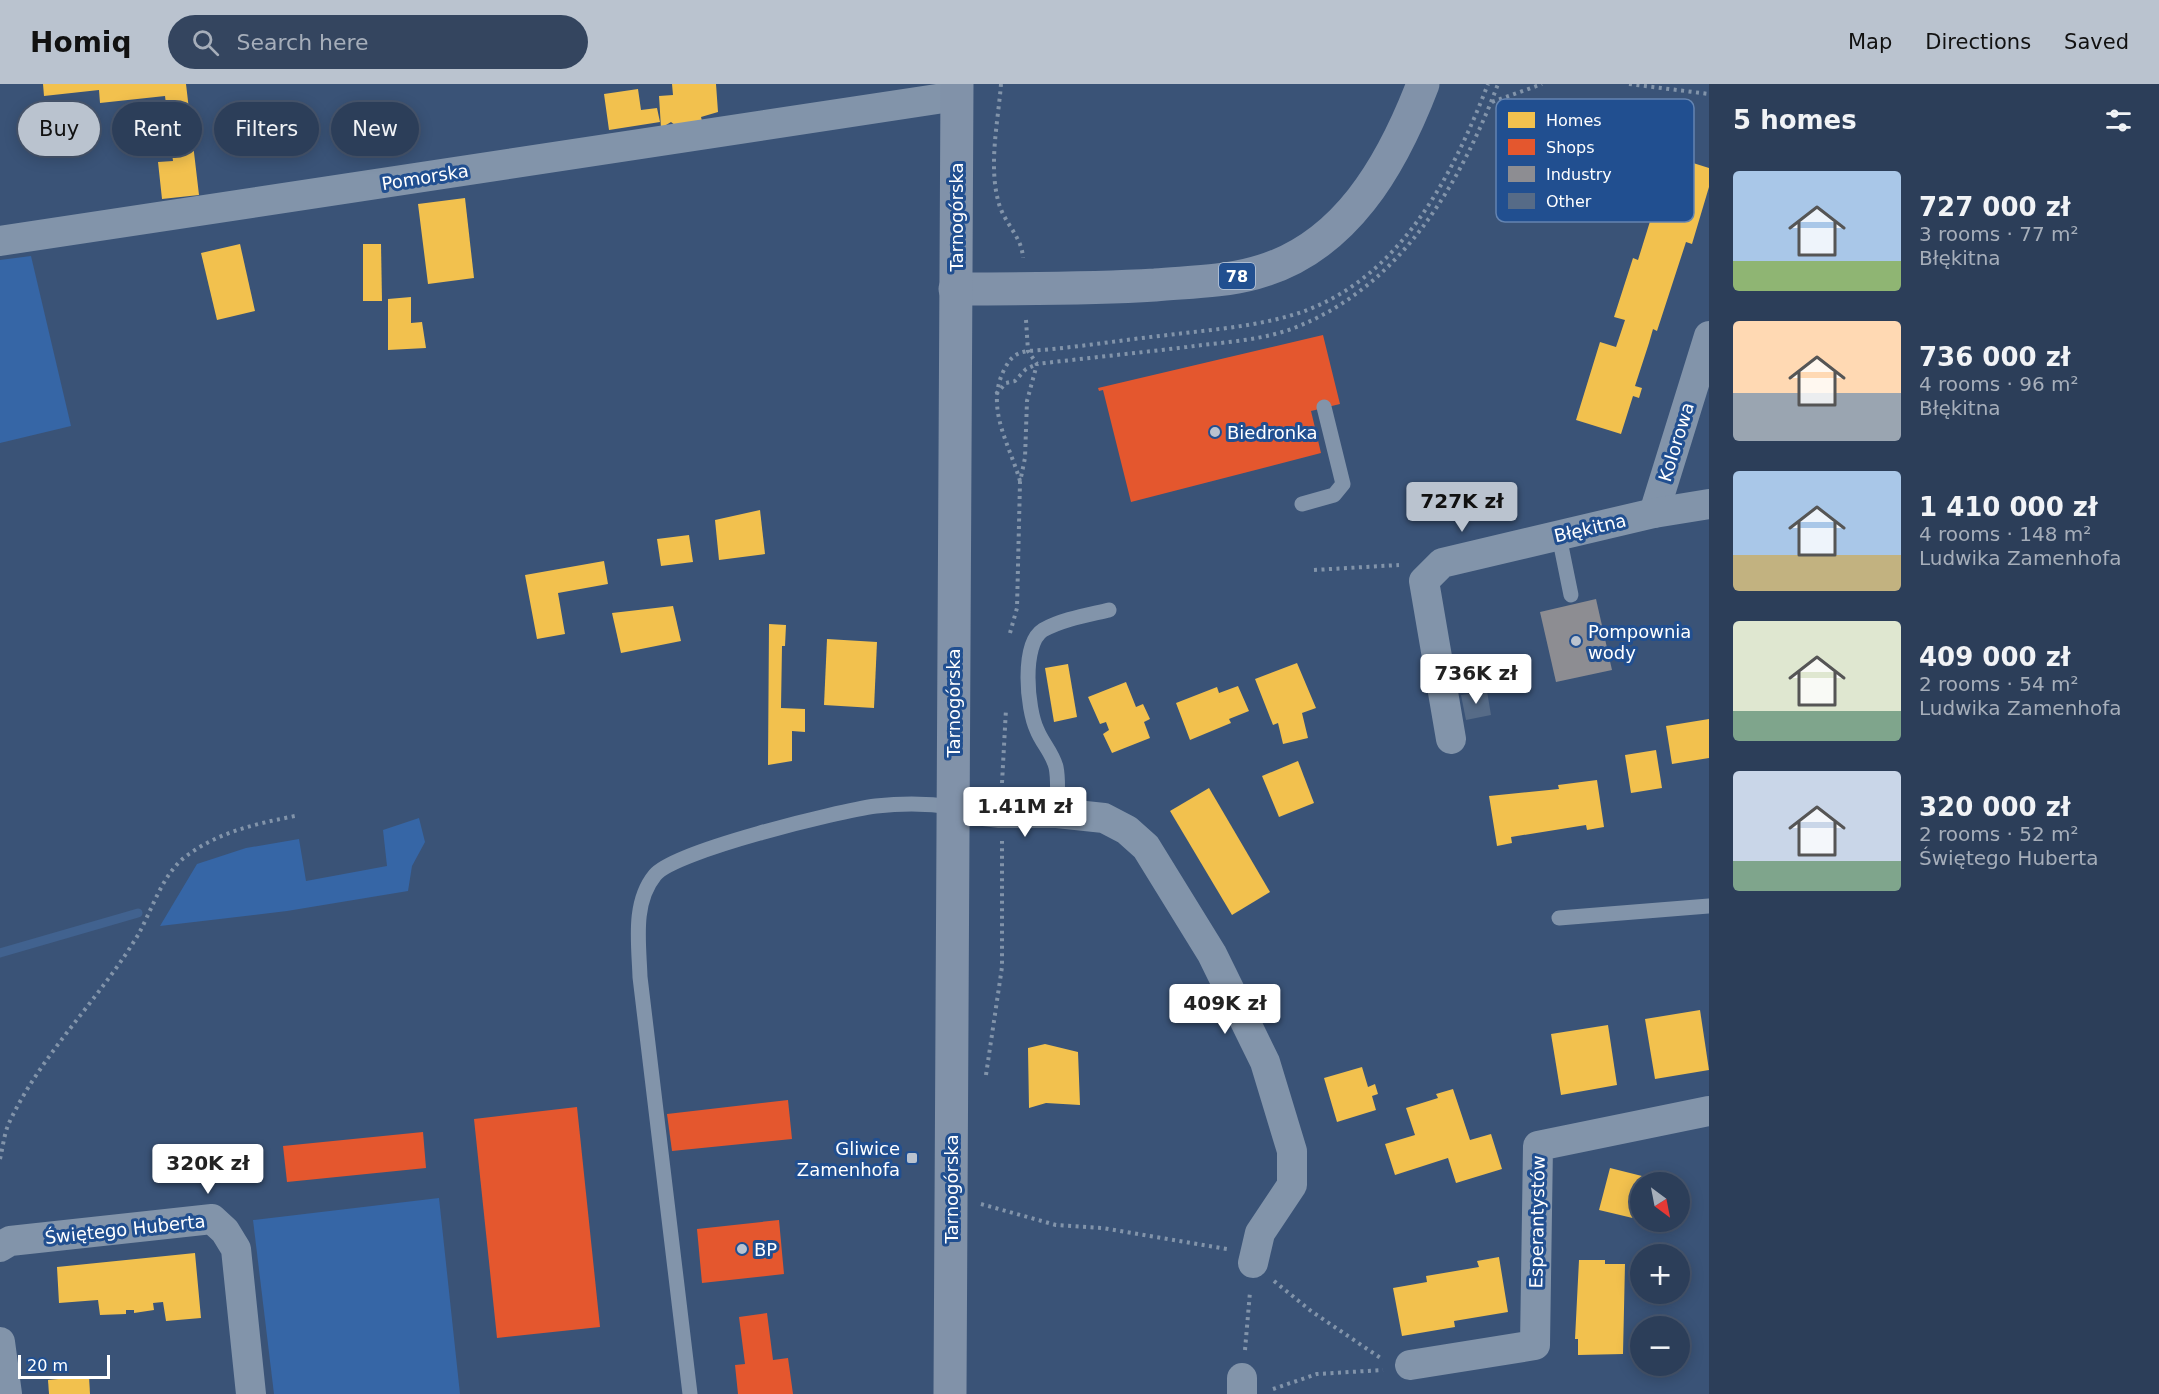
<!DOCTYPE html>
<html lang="en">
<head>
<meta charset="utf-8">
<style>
  :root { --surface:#2c3e59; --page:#34455f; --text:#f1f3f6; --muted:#a6aeba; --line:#48576f; --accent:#bac3cf }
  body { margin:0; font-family:"DejaVu Sans",sans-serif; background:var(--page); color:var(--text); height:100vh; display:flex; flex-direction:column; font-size:22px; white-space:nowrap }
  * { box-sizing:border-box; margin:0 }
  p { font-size:20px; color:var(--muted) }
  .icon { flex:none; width:33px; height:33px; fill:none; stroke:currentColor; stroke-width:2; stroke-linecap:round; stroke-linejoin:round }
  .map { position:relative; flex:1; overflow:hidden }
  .sheet { display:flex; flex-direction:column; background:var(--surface); width:450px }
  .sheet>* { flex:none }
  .guide { position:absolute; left:18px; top:18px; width:570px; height:54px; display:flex; gap:12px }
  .needle { width:39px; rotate:148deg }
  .controls { position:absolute; left:1630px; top:1088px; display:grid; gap:12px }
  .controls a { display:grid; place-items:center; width:60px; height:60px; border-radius:50%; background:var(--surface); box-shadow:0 3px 15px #0003,0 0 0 2px var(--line); font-size:30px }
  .scale { position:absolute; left:18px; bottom:15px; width:92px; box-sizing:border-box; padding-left:6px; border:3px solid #fff; border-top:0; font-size:16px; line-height:21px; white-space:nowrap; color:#fff; -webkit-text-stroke:4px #214f90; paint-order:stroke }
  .price { position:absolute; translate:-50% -51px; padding:0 14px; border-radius:6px; background:#fff; color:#222; font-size:20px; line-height:39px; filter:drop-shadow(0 2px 3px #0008) }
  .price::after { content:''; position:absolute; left:50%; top:36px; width:18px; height:14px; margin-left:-9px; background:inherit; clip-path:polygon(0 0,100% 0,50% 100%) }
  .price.on { background:var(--accent); color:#111 }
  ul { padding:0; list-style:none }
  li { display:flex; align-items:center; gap:18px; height:150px; padding:0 24px }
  li span { display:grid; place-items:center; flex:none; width:168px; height:120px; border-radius:6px; color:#555 }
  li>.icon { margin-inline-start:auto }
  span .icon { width:72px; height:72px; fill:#fffc; stroke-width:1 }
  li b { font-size:26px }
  h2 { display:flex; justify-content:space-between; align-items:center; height:72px; padding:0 24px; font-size:26px }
  .pill { padding:0 21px; border-radius:27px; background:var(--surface); box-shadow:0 3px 15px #0003,0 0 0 2px var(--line); font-size:21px; line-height:54px }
  .pill.on { background:var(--accent); color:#111 }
  header { display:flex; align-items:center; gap:36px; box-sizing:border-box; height:84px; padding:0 30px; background:var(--accent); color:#111 }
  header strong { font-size:28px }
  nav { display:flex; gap:33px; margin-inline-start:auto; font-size:21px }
  .search { width:420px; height:54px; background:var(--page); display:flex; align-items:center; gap:15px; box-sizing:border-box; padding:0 21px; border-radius:33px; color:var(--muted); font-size:22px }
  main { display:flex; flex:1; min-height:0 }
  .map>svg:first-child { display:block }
  .green { fill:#3666a6 }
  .homes { fill:#f2c14e }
  .shops { fill:#e4572e }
  .industry { fill:#8d8d92 }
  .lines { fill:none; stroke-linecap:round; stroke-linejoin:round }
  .stream { stroke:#41628f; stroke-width:9 }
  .building { fill:#566b87 }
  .path { stroke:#8294aa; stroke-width:4; stroke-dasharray:3 4.5; stroke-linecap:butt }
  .service { stroke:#8294aa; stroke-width:15 }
  .minor { stroke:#8294aa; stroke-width:30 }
  .primary { stroke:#8192a9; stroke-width:33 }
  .poi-dot { fill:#bac3cf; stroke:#214f90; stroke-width:2 }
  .labels { text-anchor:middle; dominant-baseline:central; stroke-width:6; stroke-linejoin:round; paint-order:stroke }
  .shield { fill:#214f90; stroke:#bccade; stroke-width:1.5 }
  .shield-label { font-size:16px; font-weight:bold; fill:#fff }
  .street-label { font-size:18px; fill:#fff; stroke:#214f90 }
  .poi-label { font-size:18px; fill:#fff; stroke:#214f90; text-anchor:start }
  .key { fill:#214f90; stroke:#6484b1; stroke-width:1.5 }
  .key-label { font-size:16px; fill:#fff }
</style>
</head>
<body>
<header>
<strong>Homiq</strong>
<div class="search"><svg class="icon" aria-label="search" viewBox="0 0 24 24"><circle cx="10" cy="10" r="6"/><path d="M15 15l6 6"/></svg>Search here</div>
<nav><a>Map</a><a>Directions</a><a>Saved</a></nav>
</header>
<main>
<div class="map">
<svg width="1709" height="1310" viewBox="0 0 1709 1310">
  <rect width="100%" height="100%" fill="#3a5377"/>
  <g class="green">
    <path d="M31,172l40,170 -71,17v-183z"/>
    <path d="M419,734l6,24 -13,24 -4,25 -121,20 -127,15 37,-62 49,-16 53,-9 7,42 81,-15 -4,-36z"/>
    <path d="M439,1114l21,196h-186l-21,-174z"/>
  </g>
  <g class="homes">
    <path d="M43,0h143l13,111 -37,4 -4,-37 15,-1 -8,-65 -65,7 -1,-13 -55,6z"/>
    <path d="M672,0h44l2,28 -17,5 1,4 -22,8 -9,-7 -10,6 -2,-32 14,-1z"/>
    <path d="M638,5l3,21 16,-2 3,14 -51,8 -5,-36z"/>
    <path d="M1674,73l35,11v19l-17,57 -6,-2 -29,89 -4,-2 -4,14 -14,43 7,2 -3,10 -6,-2 -12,38 -45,-14 24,-78 16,5 9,-27 -11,-3 19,-59 5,2 28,-90 4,2z"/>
    <path d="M465,114l9,80 -46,6 -10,-80z"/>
    <path d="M240,160l15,67 -38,9 -16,-67z"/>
    <path d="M363,160h18l1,57h-19z"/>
    <path d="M411,213v26l11,-1 4,26 -38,2v-51z"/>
    <path d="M760,426l5,44 -46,6 -4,-40z"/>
    <path d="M689,451l4,27 -32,4 -4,-27z"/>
    <path d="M604,477l4,23 -50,9 7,41 -28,5 -12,-64z"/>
    <path d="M673,522l8,35 -60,12 -9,-40z"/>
    <path d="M769,540l17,1 -1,21h-3l-1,62 24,1v23l-13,-1v30l-24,4z"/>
    <path d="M827,555l50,3 -3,66 -50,-3z"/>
    <path d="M1297,579l19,45 -14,5 6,25 -25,6 -5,-21 -5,2 -18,-46z"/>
    <path d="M1068,580l9,53 -23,5 -9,-54z"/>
    <path d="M1126,598l10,25 7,-3 7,15 -6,3 6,16 -38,15 -9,-19 6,-4 -3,-8 -6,2 -12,-27z"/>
    <path d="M1238,602l11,25 -20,8 2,4 -41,17 -14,-37 41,-16 2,6z"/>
    <path d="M1709,635v39l-37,6 -6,-38z"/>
    <path d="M1656,666l6,38 -31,5 -6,-38z"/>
    <path d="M1298,677l16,42 -35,14 -17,-41z"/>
    <path d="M1597,696l7,47 -17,3 -1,-5 -75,12 1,6 -15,3 -8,-50 70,-7 -1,-4z"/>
    <path d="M1209,704l61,104 -38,23 -62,-104z"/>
    <path d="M1700,926l9,60 -54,9 -10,-60z"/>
    <path d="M1608,941l9,60 -56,10 -10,-61z"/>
    <path d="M1045,960l33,8 2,53 -34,-2 -17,5 -1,-60z"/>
    <path d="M1362,983l6,20 7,-3 3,10 -6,2 4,14 -39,12 -13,-44z"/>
    <path d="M1453,1005l17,51 21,-6 11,35 -46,14 -8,-25 -53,17 -10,-31 30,-9 -9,-27 32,-10 -2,-4z"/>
    <path d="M1610,1084l52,13 -21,1v38l-42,-10z"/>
    <path d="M195,1169l6,65 -35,3 -3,-19 -10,1 1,7 -20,3v-3h-8v4l-26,1 -2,-15 -39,3 -2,-36z"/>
    <path d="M1499,1173l9,55 -54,9 1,6 -53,9 -9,-48 34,-6 -1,-6 53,-9 -2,-6z"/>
    <path d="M1579,1176h26v4h20l-2,90 -45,1v-16h-3z"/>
    <path d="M89,1292l1,18h-41l-1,-14z"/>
  </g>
  <g class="shops">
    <path d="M1323,251l17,69 -29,7 10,42 -190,49 -28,-112 -4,1 -1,-3z"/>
    <path d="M788,1016l4,39 -120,12 -5,-37z"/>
    <path d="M577,1023l23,220 -103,11 -23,-219z"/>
    <path d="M423,1048l3,36 -139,14 -4,-36z"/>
    <path d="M779,1136l5,54 -82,9 -5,-54z"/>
    <path d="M767,1229l6,47 15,-2 5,36h-55l-3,-29 10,-1 -6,-47z"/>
  </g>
  <path class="industry" d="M1596,515l16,71 -56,12 -16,-70z"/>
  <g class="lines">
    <path class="stream" d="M0,869l138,-40"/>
  </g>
  <path class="building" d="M1487,607l4,24 -25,5 -5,-25z"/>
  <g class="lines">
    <g class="path">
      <path d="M1001,0c-3,39 -13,82 -2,120 6,20 23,33 24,54"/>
      <path d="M1629,0l80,10"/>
      <path d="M1492,18l50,-18"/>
      <path d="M1026,236l2,31 9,13c50,-6 100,-11 150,-17 35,-5 73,-6 107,-19 106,-41 166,-143 204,-244"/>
      <path d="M996,310l10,-11 9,-2 11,-12 11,-5"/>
      <path d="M1020,397c-11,-38 -35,-73 -16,-111 6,-12 11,-17 24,-19 46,-3 93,-11 140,-16 40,-5 82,-8 121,-19 107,-30 162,-136 199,-232"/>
      <path d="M1314,486l85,-5"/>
      <path d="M1010,549l7,-25 3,-126 5,-24 2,-57 10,-37"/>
      <path d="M1002,699l4,-74"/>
      <path d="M986,991l16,-108v-126"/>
      <path d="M0,1075c3,-12 4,-25 9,-36 32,-69 90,-123 129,-188 14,-25 24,-60 47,-78 33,-25 70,-33 110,-41"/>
      <path d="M981,1120l75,21 46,3 125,21"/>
      <path d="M1274,1197l37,30 71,48"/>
      <path d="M1245,1266l5,-58"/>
      <path d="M1273,1305l44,-15 66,-4"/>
    </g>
    <g class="service">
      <path d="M1302,420l32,-9 9,-11 -19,-77"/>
      <path d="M1559,452l12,59"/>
      <path d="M1057,729c0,-15 2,-32 -1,-46 -4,-15 -14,-24 -19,-37 -10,-21 -16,-86 6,-100 20,-11 45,-15 66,-20"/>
      <path d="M1559,834l150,-12"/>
      <path d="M690,1310l-50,-417c-1,-33 -8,-74 15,-102 19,-24 184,-64 221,-69 26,-3 51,-3 77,1"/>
    </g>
    <g class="minor">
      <path d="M0,157l957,-145"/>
      <path d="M1654,429l55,-177"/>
      <path d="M1451,655l-27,-158 18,-18 212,-50 55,-9"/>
      <path d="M953,723l47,6h57l47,5 23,12 19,17 66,107 53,108 27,89v34l-32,48 -7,30"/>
      <path d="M0,1163l10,-6 202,-22 13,12 11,18 15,145"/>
      <path d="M0,1258l7,52"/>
      <path d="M1410,1281l125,-20 3,-199 171,-35"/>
      <path d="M1242,1294v16"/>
    </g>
    <g class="primary">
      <path d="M955,205c67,0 134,0 200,-4 33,-3 67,-3 100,-12 90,-24 137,-108 168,-189"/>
      <path d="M950,1310l7,-1310"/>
    </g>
  </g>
  <g class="poi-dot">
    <circle cx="1215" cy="348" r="6"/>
    <circle cx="1576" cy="557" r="6"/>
    <rect x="906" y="1068" width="12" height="12" rx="3"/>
    <circle cx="742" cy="1165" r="6"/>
  </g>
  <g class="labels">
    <rect class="shield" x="1219" y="179" width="36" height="26" rx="4.5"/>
    <g class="shield-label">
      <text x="1237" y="192">78</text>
    </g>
    <g class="street-label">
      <text transform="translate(425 93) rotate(-9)">Pomorska</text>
      <text transform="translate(956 133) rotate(-90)">Tarnogórska</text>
      <text transform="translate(1676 358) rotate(-73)">Kolorowa</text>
      <text transform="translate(1590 444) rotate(-13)">Błękitna</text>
      <text transform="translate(953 619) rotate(-90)">Tarnogórska</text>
      <text transform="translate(951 1105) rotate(-90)">Tarnogórska</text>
      <text transform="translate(1537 1138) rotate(-89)">Esperantystów</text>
      <text transform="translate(125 1145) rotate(-6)">Świętego Huberta</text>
    </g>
    <g class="poi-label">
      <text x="1227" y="348">Biedronka</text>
      <text x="1588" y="547">Pompownia<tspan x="1588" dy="21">wody</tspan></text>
      <text x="900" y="1064" text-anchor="end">Gliwice<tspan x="900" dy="21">Zamenhofa</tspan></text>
      <text x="754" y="1165">BP</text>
    </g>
  </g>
  <rect x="1496" y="15" width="198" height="123" rx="9" class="key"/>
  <rect x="1508" y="28" width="27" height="16" fill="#f2c14e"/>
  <rect x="1508" y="55" width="27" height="16" fill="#e4572e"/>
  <rect x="1508" y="82" width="27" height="16" fill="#8d8d92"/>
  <rect x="1508" y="109" width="27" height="16" fill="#566b87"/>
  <g class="key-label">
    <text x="1546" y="42">Homes</text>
    <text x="1546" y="69">Shops</text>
    <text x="1546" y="96">Industry</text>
    <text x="1546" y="123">Other</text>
  </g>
</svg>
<div class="controls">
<a><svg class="needle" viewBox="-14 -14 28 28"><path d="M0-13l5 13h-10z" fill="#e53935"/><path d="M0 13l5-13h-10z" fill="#a6aeba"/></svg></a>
<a>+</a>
<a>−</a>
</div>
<div class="scale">20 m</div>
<b class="price on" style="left:1462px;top:449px">727K zł</b>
<b class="price" style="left:1476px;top:621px">736K zł</b>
<b class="price" style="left:1025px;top:754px">1.41M zł</b>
<b class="price" style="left:1225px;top:951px">409K zł</b>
<b class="price" style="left:208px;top:1111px">320K zł</b>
<div class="guide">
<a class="pill on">Buy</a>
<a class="pill">Rent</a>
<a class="pill">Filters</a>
<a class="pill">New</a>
</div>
</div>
<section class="sheet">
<h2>5 homes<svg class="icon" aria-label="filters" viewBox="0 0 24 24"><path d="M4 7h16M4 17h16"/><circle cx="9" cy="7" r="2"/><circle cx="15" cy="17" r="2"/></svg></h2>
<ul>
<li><span style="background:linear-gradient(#a9c7e8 75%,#8fb573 0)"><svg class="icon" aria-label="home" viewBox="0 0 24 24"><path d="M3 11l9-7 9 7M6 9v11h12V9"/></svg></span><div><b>727 000 zł</b><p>3 rooms · 77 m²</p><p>Błękitna</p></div></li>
<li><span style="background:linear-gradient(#ffd9b3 60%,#9aa5b1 0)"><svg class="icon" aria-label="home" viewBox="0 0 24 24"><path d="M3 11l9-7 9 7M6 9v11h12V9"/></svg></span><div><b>736 000 zł</b><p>4 rooms · 96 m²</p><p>Błękitna</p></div></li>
<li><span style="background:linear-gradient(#a9c7e8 70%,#c2b280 0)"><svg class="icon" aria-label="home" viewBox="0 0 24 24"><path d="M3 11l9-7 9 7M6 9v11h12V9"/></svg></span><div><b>1 410 000 zł</b><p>4 rooms · 148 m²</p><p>Ludwika Zamenhofa</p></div></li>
<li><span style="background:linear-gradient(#dfe7d0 75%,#7fa58c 0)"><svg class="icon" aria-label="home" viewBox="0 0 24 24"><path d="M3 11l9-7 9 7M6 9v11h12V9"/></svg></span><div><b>409 000 zł</b><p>2 rooms · 54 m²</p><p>Ludwika Zamenhofa</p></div></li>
<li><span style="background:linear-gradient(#c9d6e8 75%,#7fa58c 0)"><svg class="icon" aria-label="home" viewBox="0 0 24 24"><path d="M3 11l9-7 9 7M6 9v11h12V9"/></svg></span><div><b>320 000 zł</b><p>2 rooms · 52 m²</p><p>Świętego Huberta</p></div></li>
</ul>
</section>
</main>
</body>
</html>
